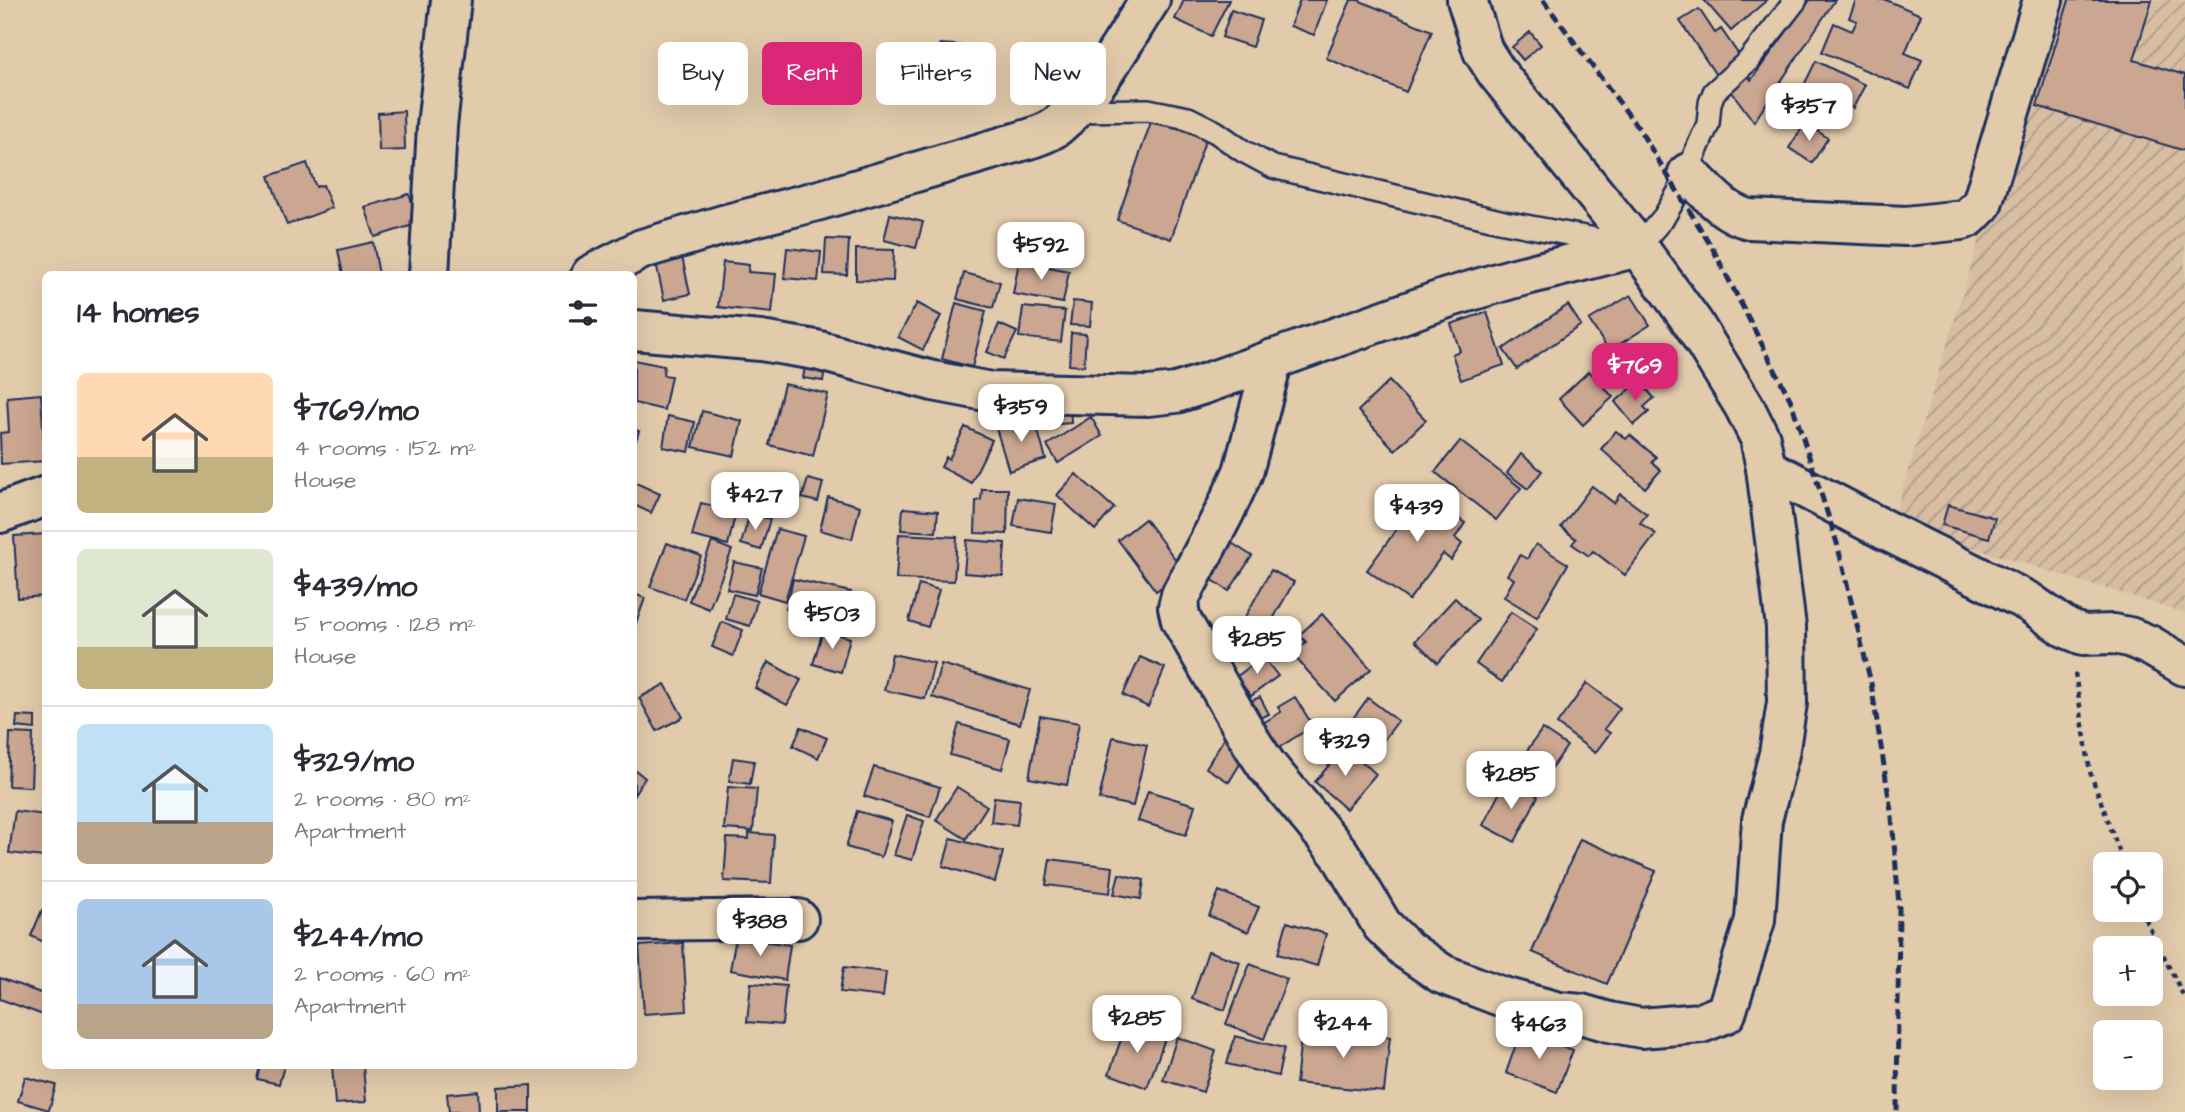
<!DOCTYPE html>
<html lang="en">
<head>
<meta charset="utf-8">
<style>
  :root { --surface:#fff; --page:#f2f2f3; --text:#2b2b33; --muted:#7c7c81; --line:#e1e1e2; --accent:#db2777 }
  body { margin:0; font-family:"Architects Daughter",sans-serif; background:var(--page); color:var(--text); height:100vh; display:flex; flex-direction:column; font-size:26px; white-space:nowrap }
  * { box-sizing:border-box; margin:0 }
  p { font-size:23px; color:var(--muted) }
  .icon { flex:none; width:38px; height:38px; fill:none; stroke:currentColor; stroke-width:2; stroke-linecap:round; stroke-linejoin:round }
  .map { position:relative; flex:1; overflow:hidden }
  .panel { position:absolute; left:42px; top:271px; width:595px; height:798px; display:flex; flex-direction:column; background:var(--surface); border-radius:10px; box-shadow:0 7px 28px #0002 }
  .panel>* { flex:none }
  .guide { position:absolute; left:658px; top:42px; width:665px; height:63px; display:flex; gap:14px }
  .buttons { position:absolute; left:2093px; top:852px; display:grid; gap:14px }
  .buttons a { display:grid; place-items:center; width:70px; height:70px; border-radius:10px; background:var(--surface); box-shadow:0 7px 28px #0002; font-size:35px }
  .price { position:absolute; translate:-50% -60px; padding:0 16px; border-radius:14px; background:#fff; color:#222; font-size:23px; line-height:46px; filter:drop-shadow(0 2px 4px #0008) }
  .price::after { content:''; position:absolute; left:50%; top:42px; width:21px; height:16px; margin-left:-10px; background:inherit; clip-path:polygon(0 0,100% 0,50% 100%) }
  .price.active { background:var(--accent); color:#fff }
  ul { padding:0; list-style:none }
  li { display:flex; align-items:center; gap:21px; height:175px; padding:0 35px }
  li+li { border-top:2px solid var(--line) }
  li span { display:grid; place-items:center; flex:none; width:196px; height:140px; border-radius:10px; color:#555 }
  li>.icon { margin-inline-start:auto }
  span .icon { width:84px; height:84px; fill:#fffc; stroke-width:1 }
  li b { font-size:30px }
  h2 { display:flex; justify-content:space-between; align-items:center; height:84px; padding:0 35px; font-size:30px }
  .pill { padding:0 24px; border-radius:10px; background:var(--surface); box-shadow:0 7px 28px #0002; font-size:24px; line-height:63px }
  .pill.active { background:var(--accent); color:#fff }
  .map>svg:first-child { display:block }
  .industrial { fill:url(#industrial-furrows) }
  .building { fill:#cba690; stroke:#1b2f5e; stroke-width:2 }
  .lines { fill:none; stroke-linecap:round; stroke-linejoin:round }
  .lane-casing { stroke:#1b2f5e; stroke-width:26 }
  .street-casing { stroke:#1b2f5e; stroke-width:44 }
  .path { stroke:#1b2f5e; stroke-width:4.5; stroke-dasharray:5 5; stroke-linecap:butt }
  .lane { stroke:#e2cbab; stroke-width:21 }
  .street { stroke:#e2cbab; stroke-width:38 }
  .rail { stroke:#1b2f5e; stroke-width:5; stroke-dasharray:10 5; stroke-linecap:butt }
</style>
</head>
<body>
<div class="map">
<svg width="2185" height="1112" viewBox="0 0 2185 1112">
  <defs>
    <pattern id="industrial-furrows" width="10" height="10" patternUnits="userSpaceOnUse" patternTransform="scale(1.75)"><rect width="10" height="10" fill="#d7bda2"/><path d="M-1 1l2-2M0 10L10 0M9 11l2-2" fill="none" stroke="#ae9a87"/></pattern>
  </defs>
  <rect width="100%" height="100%" fill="#e2cbab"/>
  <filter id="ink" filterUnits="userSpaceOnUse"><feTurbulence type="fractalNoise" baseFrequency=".0143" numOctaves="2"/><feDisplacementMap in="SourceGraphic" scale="14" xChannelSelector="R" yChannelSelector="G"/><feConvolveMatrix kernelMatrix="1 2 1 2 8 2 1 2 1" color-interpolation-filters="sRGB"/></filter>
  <g filter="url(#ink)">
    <path class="industrial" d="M2053,0h132v613l-293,-90z"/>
    <g class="building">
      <path d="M1184,0h45l-18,36 -36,-17z"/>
      <path d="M1300,0h27l-13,35 -24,-9z"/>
      <path d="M1351,0h7l74,31 -26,61 -80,-34z"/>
      <path d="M1704,0h63l-36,31z"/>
      <path d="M1810,0h25l-81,122 -25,-34 19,-13 3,5z"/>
      <path d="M1856,0h30l35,15 -16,38 17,7 -12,29 -88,-37 12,-29 18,8 5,-10 -8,-3z"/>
      <path d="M2069,0h83l-18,60 51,15v76l-148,-45z"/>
      <path d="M1699,9l16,24 6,-4 20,29 -25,17 -36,-54z"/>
      <path d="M1231,10l30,10 -9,27 -30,-10z"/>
      <path d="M1530,32l11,13 -18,15 -11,-13z"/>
      <path d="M940,44l41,3 -1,5h-9l-1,7h10l-2,15h-9l-1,14 -32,-3z"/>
      <path d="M1816,61l49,24 -12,23 -10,-6 -10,22 -39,-19z"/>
      <path d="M404,111l1,39 -26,1 -1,-38z"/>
      <path d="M1152,119l54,19 -35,101 -54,-19z"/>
      <path d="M1805,123l23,15 -16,25 -23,-15z"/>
      <path d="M307,163l9,24 7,-2 9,23 -45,17 -18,-49z"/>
      <path d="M409,194l10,29 -44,14 -10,-30z"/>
      <path d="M890,214l33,8 -7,26 -32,-8z"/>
      <path d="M826,239l23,1 -2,35 -23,-1z"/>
      <path d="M373,242l6,33h-36l-5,-25z"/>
      <path d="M787,248l34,4 -3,29 -34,-3z"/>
      <path d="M856,249l38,1 -1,31 -37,-1z"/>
      <path d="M681,252l9,42 -26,6 -9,-42z"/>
      <path d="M1019,261l50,10 -6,32 -50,-9z"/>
      <path d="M723,262l26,3 -1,7 28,2 -4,39 -54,-6z"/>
      <path d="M964,273l36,9 -7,26 -36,-9z"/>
      <path d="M1631,295l19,30 -41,26 -20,-31z"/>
      <path d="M1073,301l19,2 -2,23 -20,-1z"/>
      <path d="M917,303l24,13 -18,34 -25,-13z"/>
      <path d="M956,303l30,8 -14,56 -30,-8z"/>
      <path d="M1568,305l13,20 -64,44 -14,-20z"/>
      <path d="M1023,307l42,4 -4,31 -42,-5z"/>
      <path d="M1487,312l17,53 -43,15 -9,-26 8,-3 -9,-27z"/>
      <path d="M999,324l18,8 -13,27 -17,-7z"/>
      <path d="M1071,333l15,1 -2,32 -15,-1z"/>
      <path d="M634,360l30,6 -1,9 8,1 -7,34 -30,-7z"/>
      <path d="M806,361l20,4 -3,16 -20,-3z"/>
      <path d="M1589,371l24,26 -30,28 -24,-26z"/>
      <path d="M1389,381l37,39 -31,30 -37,-39z"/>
      <path d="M1640,381l14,17 -10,9 5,5 -15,13 -19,-23z"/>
      <path d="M784,384l44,10 -15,62 -44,-11z"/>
      <path d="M41,394l4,67 -44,3 -1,-31 9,-1 -2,-35z"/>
      <path d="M1070,401l1,22 -23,2v-23z"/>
      <path d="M702,411l40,10 -8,35 -41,-9z"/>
      <path d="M668,416l27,6 -6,30 -26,-5z"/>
      <path d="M1034,417l12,42 -37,12 -13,-43z"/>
      <path d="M1091,417l11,19 -44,27 -11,-18z"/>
      <path d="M965,427l27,13 -21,43 -30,-16 5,-10 3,2z"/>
      <path d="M634,429l5,2 -5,16z"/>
      <path d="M1616,431l10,8 4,-4 26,22 -4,5 9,8 -16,18 -44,-39z"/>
      <path d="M1460,441l61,47 -25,32 -61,-48z"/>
      <path d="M1521,454l21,17 -14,18 -21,-16z"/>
      <path d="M1076,474l38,34 -19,22 -38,-35z"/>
      <path d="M808,479l15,4 -5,19 -16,-4z"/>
      <path d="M634,482l26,12 -9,19 -17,-8z"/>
      <path d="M1592,486l22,17 6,-9 27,20 -7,9 16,11 -31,41 -32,-24 -4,5 -17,-12 4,-5 -15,-12z"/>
      <path d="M1416,488l49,35 -10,15 7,6 -11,16 -8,-6 -34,46 -42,-30 34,-47 -6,-4z"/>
      <path d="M982,489h26l-1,45 -32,-1 1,-32 5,-1z"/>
      <path d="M828,497l32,9 -8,33 -32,-9z"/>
      <path d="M1018,498l38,6 -5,28 -38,-6z"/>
      <path d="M701,503l35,9 -8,33 -36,-9z"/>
      <path d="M1948,505l47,13 -6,20 -47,-13z"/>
      <path d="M903,508l35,3 -2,21 -35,-2z"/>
      <path d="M750,513l20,6 -9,31 -20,-6z"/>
      <path d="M1145,519l39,52 -28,20 -38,-51z"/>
      <path d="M777,529l27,7 -19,65 -27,-8z"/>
      <path d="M46,534v62l-28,2 -4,-62z"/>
      <path d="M899,534l58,3 -3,44 -58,-2z"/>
      <path d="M1224,538l28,18 -23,35 -28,-19z"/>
      <path d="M967,540l38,3 -2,33 -39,-3z"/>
      <path d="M712,542l20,8 -23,59 -20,-8z"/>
      <path d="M667,543l34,13 -17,43 -34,-12z"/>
      <path d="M1536,544l32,20 -31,53 -33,-20 10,-18 -7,-4 13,-20 7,4z"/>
      <path d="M734,562l28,6 -7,27 -28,-6z"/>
      <path d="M1271,570l23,12 -38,67 -22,-12z"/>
      <path d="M793,579l58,13 -8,31 -57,-14z"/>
      <path d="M919,584l20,6 -11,37 -19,-6z"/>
      <path d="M634,594l11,4 -11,31z"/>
      <path d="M733,594l24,7 -7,25 -24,-7z"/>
      <path d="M1455,598l23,22 -40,43 -23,-22z"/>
      <path d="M1511,612l26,17 -35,53 -26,-18z"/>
      <path d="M1322,614l49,55 -36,32 -43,-47 14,-12 -7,-7z"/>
      <path d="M722,622l21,8 -10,26 -21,-9z"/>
      <path d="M823,630l27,8 -9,34 -28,-8z"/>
      <path d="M892,654l42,9 -9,36 -41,-9z"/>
      <path d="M1140,657l25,11 -17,39 -25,-12z"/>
      <path d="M1263,657l15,19 -27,20 -15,-19z"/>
      <path d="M768,662l33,18 -14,25 -32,-17z"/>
      <path d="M941,664l89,26 -10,34 -88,-27z"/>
      <path d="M1587,683l33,25 -16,21 6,4 -15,20 -38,-29z"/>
      <path d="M665,684l18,33 -26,14 -18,-33z"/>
      <path d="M1260,697l9,17 -14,7 -9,-18z"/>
      <path d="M1295,697l18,29 -35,22 -15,-25 18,-11 -3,-5z"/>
      <path d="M1368,698l30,23 -25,33 -30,-22z"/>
      <path d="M17,716l18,1v12l-19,-2z"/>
      <path d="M1040,716l39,7 -12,62 -38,-7z"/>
      <path d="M959,724l51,15 -8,30 -52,-14z"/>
      <path d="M801,727l26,11 -9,20 -25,-12z"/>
      <path d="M1542,729l25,17 -29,42 -25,-17z"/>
      <path d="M10,733l23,1 -2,53 -23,-1z"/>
      <path d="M1226,735l23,14 -20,33 -23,-14z"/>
      <path d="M1113,737l34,8 -14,61 -34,-7z"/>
      <path d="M1345,746l31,28 -30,35 -31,-27z"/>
      <path d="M733,758l21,3 -4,23 -21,-3z"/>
      <path d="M874,767l66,20 -10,30 -66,-21z"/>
      <path d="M634,769l11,9 -11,17z"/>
      <path d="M1506,780l32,16 -23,46 -32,-17z"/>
      <path d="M728,787l29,2 -4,42 -29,-2z"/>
      <path d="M957,787l30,19 -21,33 -30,-19z"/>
      <path d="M1148,791l47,14 -9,30 -48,-14z"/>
      <path d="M994,797l26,3 -3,25 -26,-3z"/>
      <path d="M15,811l31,4 -3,42 -34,-4z"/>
      <path d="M857,811l35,10 -11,36 -35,-10z"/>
      <path d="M907,815l17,6 -12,39 -18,-5z"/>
      <path d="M749,833l25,2 -3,48 -47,-2 3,-43 22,1z"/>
      <path d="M951,838l52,14 -8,30 -52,-16z"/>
      <path d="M1580,839l76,32 -49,113 -75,-32z"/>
      <path d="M1050,859l63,8 -3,26 -64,-8z"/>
      <path d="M1119,874l25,6 -3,19 -27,-5z"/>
      <path d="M1219,891l40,16 -11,25 -39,-16z"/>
      <path d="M42,910l4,2v31l-15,-7z"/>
      <path d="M1287,922l39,12 -9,32 -39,-12z"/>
      <path d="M736,937l54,8 -5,35 -55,-10z"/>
      <path d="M683,943l4,68 -43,3 -5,-68z"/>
      <path d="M1208,951l32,11 -15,48 -33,-11z"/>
      <path d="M1250,964l37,15 -23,60 -38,-15z"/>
      <path d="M844,967l42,5 -3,25 -43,-5z"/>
      <path d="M0,978l46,17v13l-3,7 -43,-16z"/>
      <path d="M751,983l35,3 -4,39 -35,-3z"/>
      <path d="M1127,1022l39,14 -19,52 -38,-14z"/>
      <path d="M1302,1029l88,8 -6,55 -88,-9z"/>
      <path d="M1521,1030l52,20 -16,42 -51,-19z"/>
      <path d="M1235,1036l49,12 -6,28 -51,-12z"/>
      <path d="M1177,1037l39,14 -13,41 -40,-12z"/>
      <path d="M260,1066h24l-5,18 -22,-5z"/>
      <path d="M332,1066h31l3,36 -31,2z"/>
      <path d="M25,1077l31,8 -7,25 -31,-9z"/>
      <path d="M531,1085v27h-33v-25z"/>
      <path d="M478,1091l1,21h-30l-2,-18z"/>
    </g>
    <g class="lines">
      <g class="lane-casing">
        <path id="lane" d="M1074,111l74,-1 40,8 28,14 27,19 30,16 231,55 134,25 26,-30 14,-24 30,-69 2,-21 4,-11 35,-32 47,-60"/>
      </g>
      <g class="street-casing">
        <g id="street">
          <path d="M1688,173c19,18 35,40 61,46l157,7 56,-6 7,-3 13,-13 61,-204"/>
          <path d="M429,275l8,-149 14,-126"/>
          <path d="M591,275l51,-26 81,-24 97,-25 212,-62c8,-3 18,-6 25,-12 38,-31 66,-85 93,-126"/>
          <path d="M634,330l127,11 55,9 117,31 58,11 157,4 28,-3 28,-9 243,-86 64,-19 127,-32"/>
          <path d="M1273,359l-30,113 -19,41 -43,82 -3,12 3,13 72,125 14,21 73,88 42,71 25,25 35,24 58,22 59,16 22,2 28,8 32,6 60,-5 25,-10 29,-93 7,-100 17,-66 8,-51 -1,-76 -20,-159 -6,-30 -16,-32 -51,-83 -55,-76 -141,-174 -14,-22 -16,-51"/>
          <path d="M1766,468l117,61 146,73 37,26 17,7 30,-1 16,3 20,8 36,21"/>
          <path d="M0,513l46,-17"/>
          <path d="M634,921l164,-2"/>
        </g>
      </g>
      <g class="path">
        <path d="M2075,673l15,99 34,92"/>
        <path d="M2141,910l44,89"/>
      </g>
      <use href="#lane" class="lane"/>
      <use href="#street" class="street"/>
      <path class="rail" d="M1543,0l96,129 74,120 78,152 46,142 34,140 21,134 7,89 -2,206"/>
    </g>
  </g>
</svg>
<div class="buttons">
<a><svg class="icon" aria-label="locate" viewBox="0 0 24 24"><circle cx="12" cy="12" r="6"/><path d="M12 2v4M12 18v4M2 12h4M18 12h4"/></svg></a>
<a>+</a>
<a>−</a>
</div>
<b class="price" style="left:1809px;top:143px">$357</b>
<b class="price" style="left:1041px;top:282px">$592</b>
<b class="price active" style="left:1635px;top:403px">$769</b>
<b class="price" style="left:1021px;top:444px">$359</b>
<b class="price" style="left:755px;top:532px">$427</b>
<b class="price" style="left:1417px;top:544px">$439</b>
<b class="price" style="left:832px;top:651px">$503</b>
<b class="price" style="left:1257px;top:676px">$285</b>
<b class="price" style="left:1345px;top:778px">$329</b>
<b class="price" style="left:1511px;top:811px">$285</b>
<b class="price" style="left:760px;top:958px">$388</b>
<b class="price" style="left:1137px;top:1055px">$285</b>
<b class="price" style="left:1343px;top:1060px">$244</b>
<b class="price" style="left:1539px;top:1061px">$463</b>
<div class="guide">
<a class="pill">Buy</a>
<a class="pill active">Rent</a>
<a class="pill">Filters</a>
<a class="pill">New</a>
</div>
<section class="panel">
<h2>14 homes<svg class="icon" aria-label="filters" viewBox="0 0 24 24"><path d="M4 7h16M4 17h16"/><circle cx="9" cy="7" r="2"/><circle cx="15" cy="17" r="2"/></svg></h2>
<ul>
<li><span style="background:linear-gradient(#ffd9b3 60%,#c2b280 0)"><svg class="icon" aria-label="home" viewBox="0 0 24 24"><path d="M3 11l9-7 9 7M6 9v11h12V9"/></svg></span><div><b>$769/mo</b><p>4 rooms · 152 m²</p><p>House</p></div></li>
<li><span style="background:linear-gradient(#dfe7d0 70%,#c2b280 0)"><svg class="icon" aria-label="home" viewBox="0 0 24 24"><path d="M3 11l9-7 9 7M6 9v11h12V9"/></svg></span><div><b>$439/mo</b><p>5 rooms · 128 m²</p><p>House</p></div></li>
<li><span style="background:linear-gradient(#bfe0f5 70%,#b9a48a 0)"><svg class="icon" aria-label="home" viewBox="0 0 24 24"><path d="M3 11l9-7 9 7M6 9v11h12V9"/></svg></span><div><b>$329/mo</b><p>2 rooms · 80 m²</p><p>Apartment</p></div></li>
<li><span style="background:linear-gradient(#a9c7e8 75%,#b9a48a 0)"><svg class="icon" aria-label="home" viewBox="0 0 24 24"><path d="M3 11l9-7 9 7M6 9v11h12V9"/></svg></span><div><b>$244/mo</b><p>2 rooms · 60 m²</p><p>Apartment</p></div></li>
</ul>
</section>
</div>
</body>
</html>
